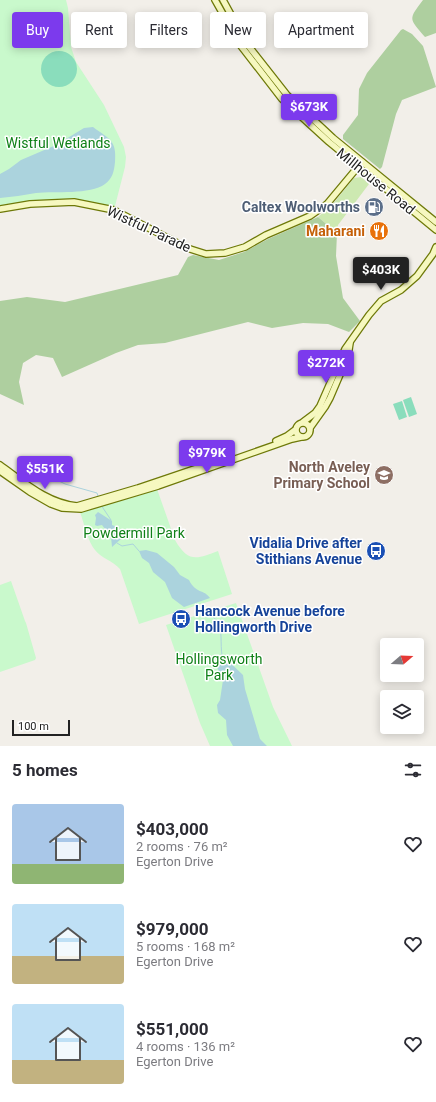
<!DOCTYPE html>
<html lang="en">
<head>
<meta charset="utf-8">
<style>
  :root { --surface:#fff; --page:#f2f2f3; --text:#2b2b33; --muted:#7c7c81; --accent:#7c3aed }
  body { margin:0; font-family:Roboto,sans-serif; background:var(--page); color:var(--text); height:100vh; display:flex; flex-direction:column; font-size:15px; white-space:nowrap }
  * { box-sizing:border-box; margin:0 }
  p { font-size:13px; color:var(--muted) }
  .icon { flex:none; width:22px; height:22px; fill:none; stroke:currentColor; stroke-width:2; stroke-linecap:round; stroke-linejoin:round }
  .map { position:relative; height:746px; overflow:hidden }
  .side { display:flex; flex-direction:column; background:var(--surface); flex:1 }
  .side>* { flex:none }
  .top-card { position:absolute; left:12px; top:12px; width:412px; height:36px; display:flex; gap:8px }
  .needle { width:26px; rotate:71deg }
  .tools { position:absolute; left:380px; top:638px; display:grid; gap:8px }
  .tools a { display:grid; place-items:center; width:44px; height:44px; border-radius:4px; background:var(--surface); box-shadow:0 2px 10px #0003; font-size:20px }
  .scale { position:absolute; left:12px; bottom:10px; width:58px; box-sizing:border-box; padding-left:4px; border:2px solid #222; border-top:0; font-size:11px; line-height:14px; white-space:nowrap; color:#222; -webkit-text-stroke:3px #fff; paint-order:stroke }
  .price { position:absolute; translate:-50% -34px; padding:0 9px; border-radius:4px; background:var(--accent); color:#fff; font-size:13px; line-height:26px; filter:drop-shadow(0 1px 2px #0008) }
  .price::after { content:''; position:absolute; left:50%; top:24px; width:12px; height:9px; margin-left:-6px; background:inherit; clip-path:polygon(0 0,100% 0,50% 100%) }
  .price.selected { background:#222; color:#fff }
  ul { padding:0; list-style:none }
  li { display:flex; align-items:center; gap:12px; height:100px; padding:0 12px }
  li span { display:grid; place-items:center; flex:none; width:112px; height:80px; border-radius:4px; color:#555 }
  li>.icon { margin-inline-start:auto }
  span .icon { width:48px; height:48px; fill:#fffc; stroke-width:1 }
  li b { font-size:17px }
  h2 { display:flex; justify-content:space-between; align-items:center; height:48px; padding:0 12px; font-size:17px }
  .pill { padding:0 14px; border-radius:4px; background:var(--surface); box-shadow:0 2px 10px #0003; font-size:14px; line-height:36px }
  .pill.selected { background:var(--accent); color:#fff }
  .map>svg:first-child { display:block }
  .grass { fill:#cde9b1 }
  .forest { fill:#aecf9f }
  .park { fill:#c9f9cc }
  .pitch { fill:#8addbc }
  .water { fill:#abd3dd }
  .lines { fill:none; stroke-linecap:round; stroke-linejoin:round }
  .stream { stroke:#abd3dd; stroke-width:1 }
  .secondary-casing { stroke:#6e7908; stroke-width:8 }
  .secondary { stroke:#f6f8c0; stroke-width:5.5 }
  .labels { text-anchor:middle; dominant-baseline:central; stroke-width:3; stroke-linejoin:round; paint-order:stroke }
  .park-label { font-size:14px; fill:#0f8017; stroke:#fff }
  .street-label { font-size:14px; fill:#222; stroke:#fff }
  .service-label { font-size:14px; font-weight:bold; fill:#4e5e75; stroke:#fff; text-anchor:end }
  .food-label { font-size:14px; font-weight:bold; fill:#c56008; stroke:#fff; text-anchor:end }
  .education-label { font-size:14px; font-weight:bold; fill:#785e54; stroke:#fff; text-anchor:end }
  .transit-label { font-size:14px; font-weight:bold; fill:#164399; stroke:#fff; text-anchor:end }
</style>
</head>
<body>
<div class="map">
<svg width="436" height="746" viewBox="0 0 436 746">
  <rect width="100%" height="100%" fill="#f2efe9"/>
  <path class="grass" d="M361,177l8,7 -31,41 -1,8 -19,-16 14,-12 22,-27z"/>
  <g class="forest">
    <path d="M423,0h13v33l-11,4c-16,-19 -17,-17 -2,-37z"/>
    <path d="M403,29l9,5 11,12 13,41 -34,13 -6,14 -14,53 -2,2 -37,-30v-4l15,-20 1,-26 8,-16 34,-43z"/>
    <path d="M318,217l19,16 -1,23 7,42 17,23 -11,11 -21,-8 -25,-1 -31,5 -24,-6 -83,21 -27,2 -22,8 -54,24 -9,-19 -17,-3 -13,8 -4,19 5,23 -24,-11v-93l27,-4 38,5 113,-27 10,-18 5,-2 26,5 25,-8 24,-13z"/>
  </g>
  <g class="park">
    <path d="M0,0h66l2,8 3,39 5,15 28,43 20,42 2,10 -1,10 -11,43 -41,-8 -73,7z"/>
    <path d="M157,489l18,51c13,23 22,19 43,11l14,43 -93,30 -19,-55c-7,-8 -19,-11 -25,-19 -7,-8 -11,-27 -15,-38l61,-17z"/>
    <path d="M11,581l14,40 1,2 10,35 -1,2 -35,12v-87z"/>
    <path d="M236,603l37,104 19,39h-82l-10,-23 -34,-98z"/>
  </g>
  <g class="pitch">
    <circle cx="59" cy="69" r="18"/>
    <path d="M411,397l6,17 -8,3 -6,-17z"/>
    <path d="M402,401l5,16 -8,3 -6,-16z"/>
  </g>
  <g class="water">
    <path d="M93,127c16,12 24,13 22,35 -1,9 -2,16 -10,22 -15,11 -50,7 -69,9 -12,2 -24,4 -36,5v-24l9,-5 12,-9 35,-15 28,-17z"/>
    <path d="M98,512l14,9v4l5,2 5,11 -10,9 -1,-10 -9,-12 -5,1 -2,-1 1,-7 -1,-3z"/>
    <path d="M146,550l11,3 17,14 6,8 9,5c7,14 15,9 21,18l-26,9 -12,-9 -7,-16 -12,-10 -4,-9 -7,-5 -3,-7z"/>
    <path d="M222,655l21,20 2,14 15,50 7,7h-34l-6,-11 -1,-15 -8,-7 -1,-8 3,-5 3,-20 -6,-13z"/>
  </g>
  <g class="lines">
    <g class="stream">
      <path d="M55,479l10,5 32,9 1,3"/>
      <path d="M101,505l10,15"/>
      <path d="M117,543l5,3 11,-2 6,7"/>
      <path d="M196,603l3,3"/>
      <path d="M202,609h1"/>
      <path d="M207,613c3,2 7,4 10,8 6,7 3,24 5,34"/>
    </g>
    <g class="secondary-casing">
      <g id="secondary">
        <path d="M215,0l26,46 41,53 47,43 107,88"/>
        <path d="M223,0l24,44 40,51 46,43 103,84"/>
        <path d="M0,209l30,-5 44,-2 40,8 73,38 19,6 19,-1 20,-6 21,-12 44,-19 17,-12 35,-42"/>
        <path d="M303,422l12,-9 5,-7 25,-57 24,-34 12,-14 20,-11 16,-14 16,-22 3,-7"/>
        <circle cx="303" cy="430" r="7"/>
        <path d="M310,428l15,-21 5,-9 18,-42 2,-13"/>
        <path d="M276,441l11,-5 8,-6"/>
        <path d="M0,465c24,17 47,38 77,41l61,-18 68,-23"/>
        <path d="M0,471l30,21 21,12 11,4 19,1 77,-23 134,-47 9,-2"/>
      </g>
    </g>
    <use href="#secondary" class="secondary"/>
  </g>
  <defs>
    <g id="fuel-disc" transform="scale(1)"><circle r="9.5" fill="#5c6f8a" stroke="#fff"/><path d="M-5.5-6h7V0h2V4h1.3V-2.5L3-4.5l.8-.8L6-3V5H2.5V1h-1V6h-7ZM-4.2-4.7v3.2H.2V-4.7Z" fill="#fff"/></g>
    <g id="restaurant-disc" transform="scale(1)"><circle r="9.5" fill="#e8710a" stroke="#fff"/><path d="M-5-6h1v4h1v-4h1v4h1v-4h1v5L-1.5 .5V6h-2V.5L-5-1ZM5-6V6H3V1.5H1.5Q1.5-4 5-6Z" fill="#fff"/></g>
    <g id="school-disc" transform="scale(1)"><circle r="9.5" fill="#8d6e63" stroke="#fff"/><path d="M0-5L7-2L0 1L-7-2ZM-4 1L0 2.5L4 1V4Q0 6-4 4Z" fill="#fff"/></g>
    <g id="bus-disc" transform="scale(1)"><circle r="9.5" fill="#1a4fb4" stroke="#fff"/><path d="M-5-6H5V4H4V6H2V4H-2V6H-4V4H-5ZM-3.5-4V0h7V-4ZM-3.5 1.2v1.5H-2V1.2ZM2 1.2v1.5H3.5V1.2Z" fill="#fff"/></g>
  </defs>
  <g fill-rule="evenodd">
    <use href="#fuel-disc" x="374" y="207"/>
    <use href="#restaurant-disc" x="379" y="231"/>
    <use href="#school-disc" x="384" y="475"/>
    <use href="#bus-disc" x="376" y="551"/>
    <use href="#bus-disc" x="181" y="619"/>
  </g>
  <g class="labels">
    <g class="park-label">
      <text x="58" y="143">Wistful Wetlands</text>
      <text x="134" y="533">Powdermill Park</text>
      <text x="219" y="659">Hollingsworth<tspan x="219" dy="16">Park</tspan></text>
    </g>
    <g class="street-label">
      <text transform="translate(376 181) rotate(39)">Millhouse Road</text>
      <text transform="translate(149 229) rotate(25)">Wistful Parade</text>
    </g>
    <g class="service-label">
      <text x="360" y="207">Caltex Woolworths</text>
    </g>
    <g class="food-label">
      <text x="365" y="231">Maharani</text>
    </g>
    <g class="education-label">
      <text x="370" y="467">North Aveley<tspan x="370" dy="16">Primary School</tspan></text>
    </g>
    <g class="transit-label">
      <text x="362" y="543">Vidalia Drive after<tspan x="362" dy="16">Stithians Avenue</tspan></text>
      <text x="195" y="611" text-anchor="start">Hancock Avenue before<tspan x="195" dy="16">Hollingworth Drive</tspan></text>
    </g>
  </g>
</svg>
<div class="tools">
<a><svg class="needle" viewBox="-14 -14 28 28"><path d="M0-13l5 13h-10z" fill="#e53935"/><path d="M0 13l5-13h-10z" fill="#7c7c81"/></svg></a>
<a><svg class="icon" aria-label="layers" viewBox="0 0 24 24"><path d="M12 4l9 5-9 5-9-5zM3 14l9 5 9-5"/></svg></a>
</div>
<div class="scale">100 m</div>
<b class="price" style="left:309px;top:128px">$673K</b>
<b class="price selected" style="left:381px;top:291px">$403K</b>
<b class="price" style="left:326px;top:384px">$272K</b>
<b class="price" style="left:207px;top:474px">$979K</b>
<b class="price" style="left:45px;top:490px">$551K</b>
<div class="top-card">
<a class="pill selected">Buy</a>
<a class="pill">Rent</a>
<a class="pill">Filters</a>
<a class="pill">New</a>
<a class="pill">Apartment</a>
</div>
</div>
<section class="side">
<h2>5 homes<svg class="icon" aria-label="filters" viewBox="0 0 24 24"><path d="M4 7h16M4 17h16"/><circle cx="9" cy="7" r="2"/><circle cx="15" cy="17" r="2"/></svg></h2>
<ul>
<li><span style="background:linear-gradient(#a9c7e8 75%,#8fb573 0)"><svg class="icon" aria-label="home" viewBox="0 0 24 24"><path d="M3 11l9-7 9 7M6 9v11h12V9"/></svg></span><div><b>$403,000</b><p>2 rooms · 76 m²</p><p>Egerton Drive</p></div><svg class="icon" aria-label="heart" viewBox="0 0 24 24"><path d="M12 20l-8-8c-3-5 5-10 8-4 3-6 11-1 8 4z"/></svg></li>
<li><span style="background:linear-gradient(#bfe0f5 65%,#c2b280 0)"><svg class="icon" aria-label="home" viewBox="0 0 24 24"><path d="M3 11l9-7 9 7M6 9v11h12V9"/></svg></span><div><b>$979,000</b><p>5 rooms · 168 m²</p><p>Egerton Drive</p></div><svg class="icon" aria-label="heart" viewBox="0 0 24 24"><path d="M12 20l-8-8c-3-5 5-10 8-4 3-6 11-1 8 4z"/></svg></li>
<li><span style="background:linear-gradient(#bfe0f5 70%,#c2b280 0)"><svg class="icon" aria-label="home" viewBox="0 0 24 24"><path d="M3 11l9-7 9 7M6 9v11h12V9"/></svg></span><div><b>$551,000</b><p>4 rooms · 136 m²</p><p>Egerton Drive</p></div><svg class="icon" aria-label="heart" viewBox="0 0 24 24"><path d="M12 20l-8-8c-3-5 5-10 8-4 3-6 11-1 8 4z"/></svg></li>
</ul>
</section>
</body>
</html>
